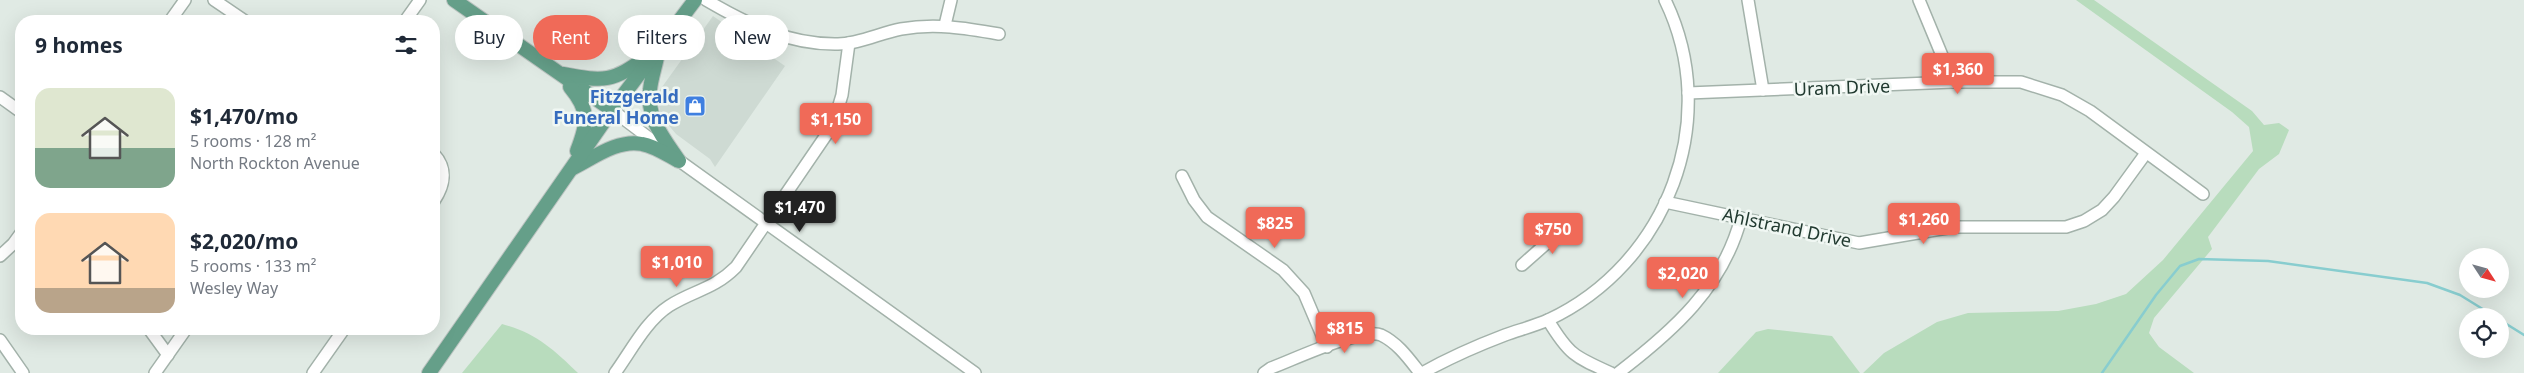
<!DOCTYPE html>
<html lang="en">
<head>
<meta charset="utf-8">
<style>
  :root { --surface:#fff; --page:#f6f6f7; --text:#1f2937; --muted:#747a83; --accent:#f06a58 }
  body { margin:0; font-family:"Noto Sans",sans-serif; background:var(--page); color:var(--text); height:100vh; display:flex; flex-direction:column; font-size:19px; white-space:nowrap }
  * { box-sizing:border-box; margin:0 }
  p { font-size:16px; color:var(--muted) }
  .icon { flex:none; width:28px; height:28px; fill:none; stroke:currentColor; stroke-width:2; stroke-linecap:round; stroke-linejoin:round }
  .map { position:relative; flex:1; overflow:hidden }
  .details { position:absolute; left:15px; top:15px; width:425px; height:320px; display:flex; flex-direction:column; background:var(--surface); border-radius:20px; box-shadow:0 5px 20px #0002 }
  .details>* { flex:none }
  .top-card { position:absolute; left:455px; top:15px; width:475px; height:45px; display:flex; gap:10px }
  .needle { width:32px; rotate:126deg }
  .tools { position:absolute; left:2459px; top:248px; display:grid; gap:10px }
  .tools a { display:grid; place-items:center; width:50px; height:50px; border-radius:50%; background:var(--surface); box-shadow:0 5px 20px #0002; font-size:25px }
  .price { position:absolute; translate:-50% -42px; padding:0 11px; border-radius:5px; background:var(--accent); color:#fff; font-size:16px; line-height:32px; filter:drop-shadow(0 1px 2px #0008) }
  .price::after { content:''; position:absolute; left:50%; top:30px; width:15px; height:11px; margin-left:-8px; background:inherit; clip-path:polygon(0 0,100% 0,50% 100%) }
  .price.current { background:#222; color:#fff }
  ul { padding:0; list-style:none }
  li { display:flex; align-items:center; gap:15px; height:125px; padding:0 20px }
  li span { display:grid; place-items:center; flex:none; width:140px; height:100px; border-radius:15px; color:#555 }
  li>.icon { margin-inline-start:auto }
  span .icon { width:60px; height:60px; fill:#fffc; stroke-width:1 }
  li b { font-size:21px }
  h2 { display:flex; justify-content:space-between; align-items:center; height:60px; padding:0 20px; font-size:21px }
  .pill { padding:0 18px; border-radius:22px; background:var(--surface); box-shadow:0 5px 20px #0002; font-size:18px; line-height:45px }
  .pill.current { background:var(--accent); color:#fff }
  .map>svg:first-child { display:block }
  .built { fill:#cedad3 }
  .green { fill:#b8dcbd }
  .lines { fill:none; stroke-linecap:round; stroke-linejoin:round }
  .stream { stroke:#88cdcf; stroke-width:2.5 }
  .minor-casing { stroke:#a3b2aa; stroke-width:14 }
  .major-casing { stroke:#bcc4c1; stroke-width:16 }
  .minor { stroke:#fff; stroke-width:11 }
  .major { stroke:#659f89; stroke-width:14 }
  .labels { text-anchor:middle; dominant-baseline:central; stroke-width:5; stroke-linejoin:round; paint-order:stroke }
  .street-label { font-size:18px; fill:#213a30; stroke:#f0f7f3 }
  .shop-label { font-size:18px; font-weight:bold; fill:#366cbe; stroke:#f0f7f3; text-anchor:end }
</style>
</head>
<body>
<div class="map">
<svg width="2524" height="373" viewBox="0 0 2524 373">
  <rect width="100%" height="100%" fill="#e0eae4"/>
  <path class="built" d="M713,16l72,50 -70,101 -5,-8 -34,-25 -10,-12 -6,-11 -3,-17z"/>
  <g class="green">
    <path d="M2076,0h18l158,111 12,14 15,-2 10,7 -10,24 -20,15 -51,68 4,12 -58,69 -5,15 10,14 35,26h-331l21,-20 53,-31 31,-9 90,-2 38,-7 30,-10 37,-34 90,-109 -4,-24 -17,-15z"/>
    <path d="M502,324c34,9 51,25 76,49h-116z"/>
    <path d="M1768,329l64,7 28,37h-142l38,-41z"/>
  </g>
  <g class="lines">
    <g class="stream">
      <path d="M2500,320l24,15"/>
      <path d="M2102,373l54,-78 24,-29 19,-7 69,2 159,22 33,12 34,21"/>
    </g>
    <g class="minor-casing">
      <g id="minor">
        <path d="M214,0l31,21"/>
        <path d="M706,0c41,24 83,45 132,44 21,0 42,-11 63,-15 34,-6 64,-1 98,5"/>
        <path d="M1748,0l15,90"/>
        <path d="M1919,0l34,82"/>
        <path d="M170,21l15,-21"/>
        <path d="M405,21l15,-21"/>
        <path d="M945,25l6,-25"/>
        <path d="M1688,93l265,-11h68l41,13 28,16 113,83"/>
        <path d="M0,97l21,15"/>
        <path d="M612,110l49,37"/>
        <path d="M434,154c14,15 10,32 0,47"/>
        <path d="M674,157l301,216"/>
        <path d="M1182,176l12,24 13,17 76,53 21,23 23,54"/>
        <path d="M1665,202l194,41 94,-16h113l18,-6 18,-11 12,-13 32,-44"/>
        <path d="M0,256l13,-12 8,-11"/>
        <path d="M1522,265l44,-39"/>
        <path d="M1548,320c21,35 27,37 63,53"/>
        <path d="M149,329l19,26"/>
        <path d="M0,340l23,33"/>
        <path d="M155,373l31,-44"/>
        <path d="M313,373l31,-44"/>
        <path d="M615,373c16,-22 31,-52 54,-67 25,-16 44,-16 67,-39l97,-142 9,-30 7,-52"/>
        <path d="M1264,373l7,-5c22,-8 91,-41 110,-33 17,8 28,24 39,38"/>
        <path d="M1422,373c27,-15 54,-27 83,-38 14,-5 29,-9 43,-15 120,-56 175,-201 117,-320"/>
        <path d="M1618,373c55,-42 105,-86 123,-155"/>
      </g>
    </g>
    <g class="major-casing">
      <g id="major">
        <path d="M454,0l158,110"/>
        <path d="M658,52c-2,13 -7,26 -8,38 -4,28 15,50 29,71"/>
        <path d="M563,74c42,8 49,8 84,-17"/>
        <path d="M570,87c20,24 18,36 7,64"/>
        <path d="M573,168c20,-10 45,-29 69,-24 12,2 24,10 35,16"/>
        <path d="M429,373l183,-263 83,-110"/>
      </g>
    </g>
    <use href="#minor" class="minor"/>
    <use href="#major" class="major"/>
  </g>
  <defs>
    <g id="shop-square" transform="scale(1.125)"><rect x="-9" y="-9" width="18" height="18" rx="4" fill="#3f7fe0" stroke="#f0f7f3"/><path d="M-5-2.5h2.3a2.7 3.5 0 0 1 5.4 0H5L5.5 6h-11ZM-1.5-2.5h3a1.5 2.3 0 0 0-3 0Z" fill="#fff"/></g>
  </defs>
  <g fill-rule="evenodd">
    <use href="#shop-square" x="695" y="106"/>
  </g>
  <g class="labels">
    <g class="street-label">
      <text transform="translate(1842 87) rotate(-2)">Uram Drive</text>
      <text transform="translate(1787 227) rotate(12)">Ahlstrand Drive</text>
    </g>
    <g class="shop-label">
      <text x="679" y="96">Fitzgerald<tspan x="679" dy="21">Funeral Home</tspan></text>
    </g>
  </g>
</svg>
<div class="tools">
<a><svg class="needle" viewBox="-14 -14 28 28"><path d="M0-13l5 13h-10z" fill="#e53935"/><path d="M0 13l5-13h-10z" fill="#747a83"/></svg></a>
<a><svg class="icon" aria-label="locate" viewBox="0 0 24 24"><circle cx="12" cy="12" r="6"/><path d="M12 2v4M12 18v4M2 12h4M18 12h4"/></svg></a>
</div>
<b class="price" style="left:1958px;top:95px">$1,360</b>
<b class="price" style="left:836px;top:145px">$1,150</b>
<b class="price current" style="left:800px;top:233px">$1,470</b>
<b class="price" style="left:1924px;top:245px">$1,260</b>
<b class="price" style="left:1275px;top:249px">$825</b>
<b class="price" style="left:1553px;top:255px">$750</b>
<b class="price" style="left:677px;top:288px">$1,010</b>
<b class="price" style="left:1683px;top:299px">$2,020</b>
<b class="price" style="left:1345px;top:354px">$815</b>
<div class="top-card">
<a class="pill">Buy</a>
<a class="pill current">Rent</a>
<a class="pill">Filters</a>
<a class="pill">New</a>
</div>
<section class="details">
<h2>9 homes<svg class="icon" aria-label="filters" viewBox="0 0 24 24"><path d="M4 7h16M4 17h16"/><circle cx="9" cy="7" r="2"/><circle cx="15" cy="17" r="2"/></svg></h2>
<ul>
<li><span style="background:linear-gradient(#dfe7d0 60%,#7fa58c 0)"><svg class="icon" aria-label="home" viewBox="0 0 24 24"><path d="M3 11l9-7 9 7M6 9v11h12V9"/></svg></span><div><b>$1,470/mo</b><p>5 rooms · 128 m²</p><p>North Rockton Avenue</p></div></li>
<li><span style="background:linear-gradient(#ffd9b3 75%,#b9a48a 0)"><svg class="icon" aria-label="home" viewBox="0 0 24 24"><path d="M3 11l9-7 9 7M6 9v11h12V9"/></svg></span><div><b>$2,020/mo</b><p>5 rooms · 133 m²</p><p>Wesley Way</p></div></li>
</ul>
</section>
</div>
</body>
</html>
